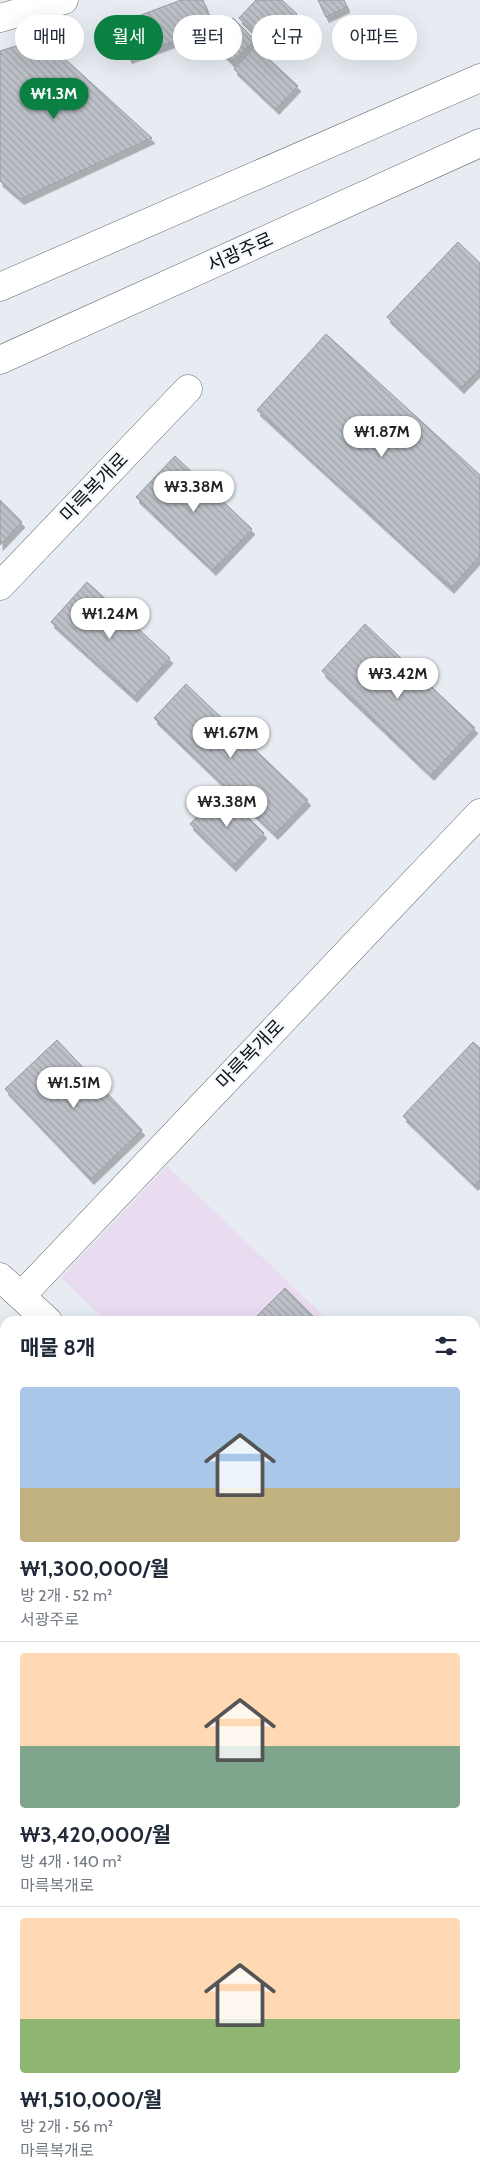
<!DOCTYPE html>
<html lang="ko">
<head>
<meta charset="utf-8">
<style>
  :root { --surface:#fff; --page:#f6f6f7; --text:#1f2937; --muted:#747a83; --line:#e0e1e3; --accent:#0b8043 }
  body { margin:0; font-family:Cabin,"Noto Sans KR",sans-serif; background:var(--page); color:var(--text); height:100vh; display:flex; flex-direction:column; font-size:19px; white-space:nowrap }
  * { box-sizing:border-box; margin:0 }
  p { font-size:16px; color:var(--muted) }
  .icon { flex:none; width:28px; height:28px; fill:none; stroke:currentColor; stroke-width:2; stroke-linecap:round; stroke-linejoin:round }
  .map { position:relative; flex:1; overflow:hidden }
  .panel { position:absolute; left:0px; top:1316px; width:480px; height:866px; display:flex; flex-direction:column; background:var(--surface); border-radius:15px 15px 0 0; box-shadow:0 5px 20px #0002 }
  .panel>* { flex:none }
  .top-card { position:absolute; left:15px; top:15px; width:450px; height:45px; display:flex; gap:10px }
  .price { position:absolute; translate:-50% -42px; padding:0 11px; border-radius:18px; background:#fff; color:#222; font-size:16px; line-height:32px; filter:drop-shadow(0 1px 2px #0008) }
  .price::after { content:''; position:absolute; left:50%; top:30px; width:15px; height:11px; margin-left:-8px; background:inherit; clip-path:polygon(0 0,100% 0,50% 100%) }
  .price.on { background:var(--accent); color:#fff }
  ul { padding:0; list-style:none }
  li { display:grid; align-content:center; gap:10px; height:265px; padding:0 20px }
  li+li { border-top:1px solid var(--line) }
  li span { display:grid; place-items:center; height:155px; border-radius:5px; color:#555 }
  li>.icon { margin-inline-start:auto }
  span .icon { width:90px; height:90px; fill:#fffc; stroke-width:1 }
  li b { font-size:21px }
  h2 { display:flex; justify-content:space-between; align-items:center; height:60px; padding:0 20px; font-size:21px }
  .chip { padding:0 18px; border-radius:22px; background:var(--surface); box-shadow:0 5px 20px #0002; font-size:18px; line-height:45px }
  .chip.on { background:var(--accent); color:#fff }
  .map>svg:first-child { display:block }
  .commercial { fill:#e9dcf1 }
  .green { fill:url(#green-dots) }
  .building { fill:url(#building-back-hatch); stroke:#94999e; filter:url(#shadow) }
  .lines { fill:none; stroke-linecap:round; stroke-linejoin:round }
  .minor-casing { stroke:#676b70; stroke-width:29 }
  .major-casing { stroke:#676b70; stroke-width:29 }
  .minor { stroke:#fff; stroke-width:28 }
  .major { stroke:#fff; stroke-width:28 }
  .labels { text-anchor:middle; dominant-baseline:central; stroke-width:5; stroke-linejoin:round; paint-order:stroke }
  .street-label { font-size:19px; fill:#101214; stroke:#f5f9fe }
</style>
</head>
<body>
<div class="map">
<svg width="480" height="2182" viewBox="0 0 480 2182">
  <defs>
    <pattern id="green-dots" width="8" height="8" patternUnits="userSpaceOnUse" patternTransform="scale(1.25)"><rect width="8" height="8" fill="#beccb9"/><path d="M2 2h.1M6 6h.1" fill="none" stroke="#a2ae9e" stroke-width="1.8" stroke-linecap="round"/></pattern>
    <pattern id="building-back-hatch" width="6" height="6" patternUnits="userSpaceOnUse" patternTransform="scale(1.25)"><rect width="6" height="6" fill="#bcc1c7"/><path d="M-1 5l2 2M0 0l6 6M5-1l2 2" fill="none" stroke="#a1a5aa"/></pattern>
    <filter id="shadow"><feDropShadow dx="3" dy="5.5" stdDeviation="0" flood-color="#0004"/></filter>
  </defs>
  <rect width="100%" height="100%" fill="#e7ecf2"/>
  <g class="commercial">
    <path d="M167,1166l162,155h-223l-45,-43z"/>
    <path d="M475,1462l5,4v73l-5,6z"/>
    <path d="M480,1559v102l-5,-5v-92z"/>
    <path d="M0,1728l5,5v133l-5,-3z"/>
    <path d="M475,1770l5,5v215l-5,7z"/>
    <path d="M475,2010l5,4v168h-30l-6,-4h31z"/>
    <path d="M0,2092l5,3v83h119l6,4h-130z"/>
  </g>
  <path class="green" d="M480,1990v24l-5,-4v-13z"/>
  <g class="building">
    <path d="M181,0h22l10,27 -84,31 -12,-34z"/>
    <path d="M256,0h26l15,14 -29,32 -29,-28z"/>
    <path d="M318,0h26l3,7 -21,10z"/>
    <path d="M233,18l22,22 -23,22 -21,-21z"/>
    <path d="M42,38l110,100 -131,61 -21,-18v-130z"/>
    <path d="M255,46l43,40 -22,23 -42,-40z"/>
    <path d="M458,242l22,21v106l-19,19 -74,-71z"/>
    <path d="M326,334l154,141v81l-29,32 -194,-178z"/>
    <path d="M175,456l77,73 -39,41 -77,-73z"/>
    <path d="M0,500l22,22 -22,23z"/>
    <path d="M87,582l83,76 -36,39 -83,-75z"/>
    <path d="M365,624l110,104 -44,47 -109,-104z"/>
    <path d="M186,684l122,116 -33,34 -121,-116z"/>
    <path d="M221,791l43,42 -31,33 -43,-42z"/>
    <path d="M57,1040l85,90 -51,49 -86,-90z"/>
    <path d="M473,1042l7,6v132l-5,5 -72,-69z"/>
    <path d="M285,1288l33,33h-66z"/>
    <path d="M475,1476l5,5v20l-5,5z"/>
    <path d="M480,1631v26l-5,-5v-16z"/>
    <path d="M0,1734l5,6v33l-5,-4z"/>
    <path d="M0,1779l5,4v15l-5,6z"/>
    <path d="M0,2102l5,3v15l-5,7z"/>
    <path d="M475,2118l5,3v25l-5,7z"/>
    <path d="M5,2137v41h54l-3,4h-56v-38z"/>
    <path d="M110,2178h5l6,4h-14z"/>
  </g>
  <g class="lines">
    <g class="minor-casing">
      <g id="minor">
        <path d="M0,18l64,-18"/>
        <path d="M0,287l480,-209"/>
        <path d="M0,360l480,-217"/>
        <path d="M0,586l188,-197"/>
        <path d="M0,1277l48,44"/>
        <path d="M21,1296l459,-483"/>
        <path d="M475,1723l5,4"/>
      </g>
    </g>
    <g class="major-casing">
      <g id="major">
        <path d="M0,1930l5,4"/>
        <path d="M0,2019l5,4"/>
        <path d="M233,2178l6,4"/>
        <path d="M354,2178l6,4"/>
      </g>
    </g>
    <use href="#minor" class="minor"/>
    <use href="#major" class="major"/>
  </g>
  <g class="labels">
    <g class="street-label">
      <text transform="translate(240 252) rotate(-24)">서광주로</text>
      <text transform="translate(94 487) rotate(-46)">마륵복개로</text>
      <text transform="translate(250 1054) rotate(-46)">마륵복개로</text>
    </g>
  </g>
</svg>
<b class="price on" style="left:54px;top:120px">₩1.3M</b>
<b class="price" style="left:382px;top:458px">₩1.87M</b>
<b class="price" style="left:194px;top:513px">₩3.38M</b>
<b class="price" style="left:110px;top:640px">₩1.24M</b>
<b class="price" style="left:398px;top:700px">₩3.42M</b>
<b class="price" style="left:231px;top:759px">₩1.67M</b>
<b class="price" style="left:227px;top:828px">₩3.38M</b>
<b class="price" style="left:74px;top:1109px">₩1.51M</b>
<div class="top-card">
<a class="chip">매매</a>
<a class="chip on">월세</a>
<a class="chip">필터</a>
<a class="chip">신규</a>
<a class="chip">아파트</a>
</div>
<section class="panel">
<h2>매물 8개<svg class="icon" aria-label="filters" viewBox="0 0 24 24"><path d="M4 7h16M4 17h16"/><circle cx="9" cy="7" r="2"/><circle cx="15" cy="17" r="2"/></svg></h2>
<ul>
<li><span style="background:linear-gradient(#a9c7e8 65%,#c2b280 0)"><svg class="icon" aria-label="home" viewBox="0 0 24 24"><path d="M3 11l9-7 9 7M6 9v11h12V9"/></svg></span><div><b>₩1,300,000/월</b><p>방 2개 · 52 m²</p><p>서광주로</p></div></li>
<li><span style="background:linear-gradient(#ffd9b3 60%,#7fa58c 0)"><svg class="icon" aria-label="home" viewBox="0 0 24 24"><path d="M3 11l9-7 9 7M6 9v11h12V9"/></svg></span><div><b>₩3,420,000/월</b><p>방 4개 · 140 m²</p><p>마륵복개로</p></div></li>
<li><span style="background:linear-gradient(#ffd9b3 65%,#8fb573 0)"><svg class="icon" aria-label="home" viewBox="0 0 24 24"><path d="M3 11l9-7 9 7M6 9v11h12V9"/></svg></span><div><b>₩1,510,000/월</b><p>방 2개 · 56 m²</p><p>마륵복개로</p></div></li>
</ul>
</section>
</div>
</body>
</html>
